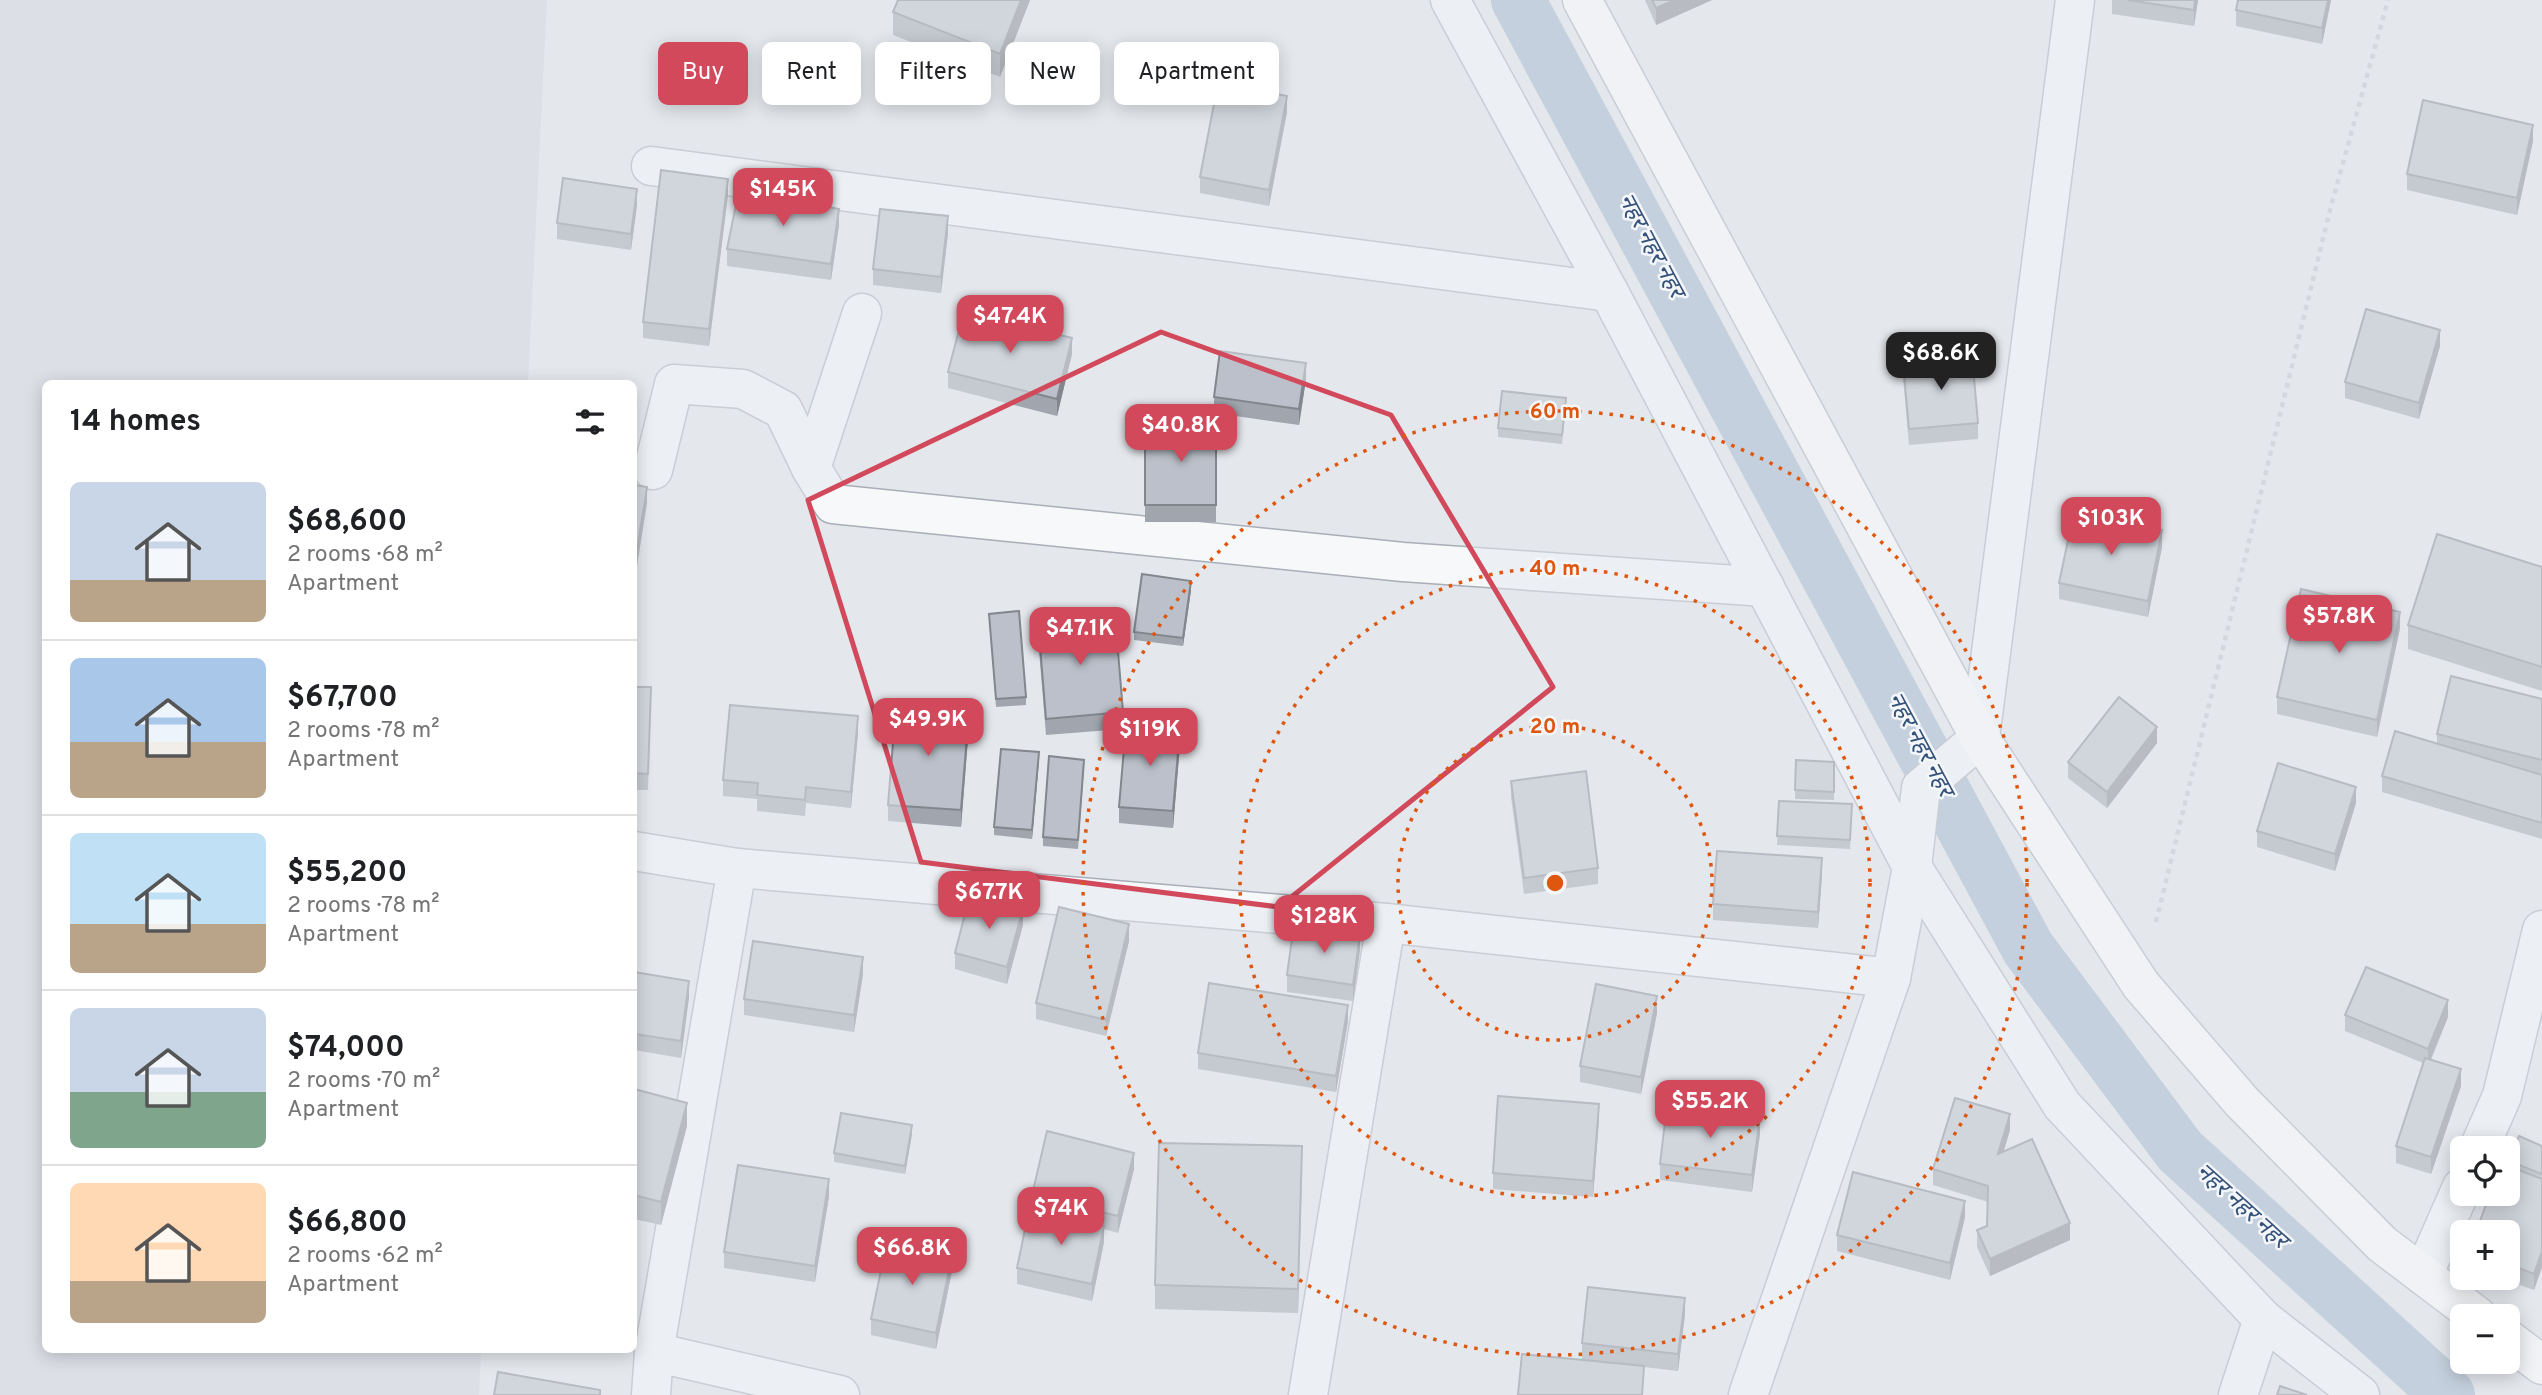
<!DOCTYPE html>
<html lang="en">
<head>
<meta charset="utf-8">
<style>
  :root { --surface:#fff; --page:#f6f6f6; --text:#202124; --muted:#757577; --line:#e0e0e0; --accent:#d1495b }
  body { margin:0; font-family:Overpass,"Noto Sans Devanagari",sans-serif; background:var(--page); color:var(--text); height:100vh; display:flex; flex-direction:column; font-size:26px; white-space:nowrap }
  * { box-sizing:border-box; margin:0 }
  p { font-size:23px; color:var(--muted) }
  .icon { flex:none; width:38px; height:38px; fill:none; stroke:currentColor; stroke-width:2; stroke-linecap:round; stroke-linejoin:round }
  .map { position:relative; flex:1; overflow:hidden }
  .side { position:absolute; left:42px; top:380px; width:595px; height:973px; display:flex; flex-direction:column; background:var(--surface); border-radius:10px; box-shadow:0 4px 18px #0003 }
  .side>* { flex:none }
  .guide { position:absolute; left:658px; top:42px; width:665px; height:63px; display:flex; gap:14px }
  .fabs { position:absolute; left:2450px; top:1136px; display:grid; gap:14px }
  .fabs a { display:grid; place-items:center; width:70px; height:70px; border-radius:10px; background:var(--surface); box-shadow:0 4px 18px #0003; font-size:35px }
  .price { position:absolute; translate:-50% -60px; padding:0 16px; border-radius:14px; background:var(--accent); color:#fff; font-size:23px; line-height:46px; filter:drop-shadow(0 2px 4px #0008) }
  .price::after { content:''; position:absolute; left:50%; top:42px; width:21px; height:16px; margin-left:-10px; background:inherit; clip-path:polygon(0 0,100% 0,50% 100%) }
  .price.selected { background:#222; color:#fff }
  ul { padding:0; list-style:none }
  li { display:flex; align-items:center; gap:21px; height:175px; padding:0 28px }
  li+li { border-top:2px solid var(--line) }
  li span { display:grid; place-items:center; flex:none; width:196px; height:140px; border-radius:10px; color:#555 }
  li>.icon { margin-inline-start:auto }
  span .icon { width:84px; height:84px; fill:#fffc; stroke-width:1 }
  li b { font-size:30px }
  h2 { display:flex; justify-content:space-between; align-items:center; height:84px; padding:0 28px; font-size:30px }
  .tag { padding:0 24px; border-radius:10px; background:var(--surface); box-shadow:0 4px 18px #0003; font-size:24px; line-height:63px }
  .tag.selected { background:var(--accent); color:#fff }
  .map>svg:first-child { display:block }
  .built { fill:#d2d6de }
  .lines { fill:none; stroke-linecap:round; stroke-linejoin:round }
  .canal { stroke:#9fb4cc; stroke-width:54 }
  .street-casing { stroke:#a9aeb7; stroke-width:41 }
  .secondary-casing { stroke:#a9aeb7; stroke-width:41 }
  .path { stroke:#c2c5cb; stroke-width:4.5; stroke-dasharray:5 5; stroke-linecap:butt }
  .street { stroke:#f7f8fa; stroke-width:38 }
  .secondary { stroke:#fff; stroke-width:38 }
  .wall { fill:#a1a5ae }
  .shaded-wall { fill:#83868d }
  .building { fill:#bbc0ca; stroke:#83868d; stroke-width:2 }
  .marked { fill:none; stroke:#d1495b; stroke-width:5; stroke-linejoin:round }
  .ring { fill:none; stroke:#df570f; stroke-width:3.5; stroke-dasharray:3.5 7 }
  .labels { text-anchor:middle; dominant-baseline:central; stroke-width:5; stroke-linejoin:round; paint-order:stroke }
  .water-label { font-size:23px; font-style:italic; fill:#34527a; stroke:#f4f6f9 }
  .centre { fill:#df570f; stroke:#f4f6f9; stroke-width:3.5 }
  .ring-label { font-size:21px; text-anchor:middle; font-weight:bold; fill:#df570f; stroke:#f4f6f9; stroke-width:5; stroke-linejoin:round; paint-order:stroke }
</style>
</head>
<body>
<div class="map">
<svg width="2542" height="1395" viewBox="0 0 2542 1395">
  <rect width="100%" height="100%" fill="#e4e7ec"/>
  <path class="built" d="M0,0h547l-19,383h-482v966h435l-2,46h-479z"/>
  <g class="lines">
    <path class="canal" d="M1518,0l510,948 152,203 268,244"/>
    <g class="street-casing">
      <g id="street">
        <path d="M1450,0l159,292 303,575 150,238 201,214 97,76"/>
        <path d="M651,166l958,126"/>
        <path d="M811,468l51,-155"/>
        <path d="M653,470l21,-86 69,5 40,21 28,58 22,36 570,58 362,25"/>
        <path d="M634,851l103,17 649,55 505,55"/>
        <path d="M2479,1148l23,-52 40,-166"/>
        <path d="M2423,1275l39,-88"/>
        <path d="M654,1352l186,43"/>
        <path d="M651,1395l3,-43 83,-484"/>
        <path d="M1308,1395l78,-472"/>
        <path d="M1748,1395l143,-417 21,-111 9,-79 59,-50 95,-738"/>
        <path d="M2238,1395l25,-76"/>
      </g>
    </g>
    <g class="secondary-casing">
      <g id="secondary">
        <path d="M1582,0l398,738 161,247 101,117 140,142 95,72"/>
        <path d="M2508,1339l34,26"/>
      </g>
    </g>
    <path class="path" d="M2156,922l174,-712 58,-210"/>
    <use href="#street" class="street"/>
    <use href="#secondary" class="secondary"/>
  </g>
  <g class="wall">
    <path d="M1030,0l-30,77 -107,-42v-23z"/>
    <path d="M1645,0h67l-56,25z"/>
    <path d="M2112,0h86l-4,26 -82,-12z"/>
    <path d="M2238,0h93l-9,44 -86,-18v-16z"/>
    <path d="M1287,112l-18,94 -69,-13v-16z"/>
    <path d="M2533,141l-16,74 -110,-25v-16z"/>
    <path d="M728,195l-19,151 -66,-8v-16z"/>
    <path d="M637,205l-6,45 -74,-11v-16z"/>
    <path d="M839,225l-8,55 -104,-14v-17z"/>
    <path d="M948,233l-7,60 -68,-8v-16z"/>
    <path d="M2440,346l-21,73 -74,-21v-16z"/>
    <path d="M1072,354l-15,62 -109,-28v-16z"/>
    <path d="M1903,362l75,61v16l-69,6 -6,-67z"/>
    <path d="M1306,379l-7,46 -85,-12v-16z"/>
    <path d="M1566,406l-4,38 -64,-7v-9z"/>
    <rect x="1145" y="424" width="71" height="98"/>
    <path d="M2162,547l-14,70 -89,-18v-16z"/>
    <path d="M2542,567v124l-134,-42v-24z"/>
    <path d="M1191,590l-8,56 -49,-6v-8z"/>
    <path d="M989,614l37,83v8l-30,2z"/>
    <path d="M1038,621l85,91v17l-77,6 -8,-97z"/>
    <path d="M2400,628l-23,109 -100,-23v-17z"/>
    <path d="M634,687h17l-3,103h-14z"/>
    <path d="M2542,699v140l-160,-47v-16l55,-32v-10z"/>
    <path d="M969,726l-8,101 -73,-6v-16z"/>
    <path d="M858,733l-7,75 -45,-5 -1,13 -48,-5v-12l-34,-3v-16z"/>
    <path d="M2157,743l-50,65 -39,-30v-16z"/>
    <path d="M1180,745l-7,83 -54,-5v-16z"/>
    <path d="M1039,760l-7,79 -38,-4v-8z"/>
    <path d="M1796,760l38,2v38l-39,-1z"/>
    <path d="M1084,768l-6,81 -35,-3v-9z"/>
    <path d="M1511,781l87,87v16l-74,10 -13,-97z"/>
    <path d="M1779,801l73,3 -2,45 -73,-4z"/>
    <path d="M2356,803l-21,68 -78,-24v-16z"/>
    <path d="M1822,875l-4,53 -105,-8v-16z"/>
    <path d="M1023,925l-16,59 -52,-15v-16z"/>
    <path d="M1129,941l-23,95 -70,-17v-16z"/>
    <path d="M1360,950l-7,51 -66,-9v-17z"/>
    <path d="M634,972l55,25 -8,61 -47,-8z"/>
    <path d="M863,974l-9,58 -110,-17v-16z"/>
    <path d="M1657,1013l-16,81 -61,-12v-16z"/>
    <path d="M2345,1015l103,2 -17,43 30,26 -30,88 -35,-11v-17l27,-83 -78,-32z"/>
    <path d="M1348,1021l-12,71 -138,-23v-16z"/>
    <path d="M634,1089l53,37 -26,99 -27,-6z"/>
    <path d="M1599,1120l-6,77 -100,-8v-16z"/>
    <path d="M2010,1130l-7,22 67,88 -80,36 -13,-29v-17l10,-4 1,-24 -55,-17v-16z"/>
    <path d="M912,1134l-7,40 -71,-12v-9z"/>
    <path d="M1760,1134l-8,58 -92,-12v-16z"/>
    <path d="M2542,1146v121l-8,23 -34,-12h8l1,-117z"/>
    <path d="M1134,1169l-16,64 -14,-4v13l-12,59 -75,-17v-16l15,-58v-15z"/>
    <path d="M1302,1170l-4,143 -143,-4v-24z"/>
    <path d="M829,1196l-14,86 -91,-14v-16z"/>
    <path d="M1965,1217l-15,63 -113,-29v-16z"/>
    <path d="M952,1271l-16,78 -65,-14v-16z"/>
    <path d="M1685,1314l-7,57 -34,-4v15l-62,-22v-17z"/>
  </g>
  <g class="shaded-wall">
    <path d="M1021,0h9l-30,77v-23z"/>
    <path d="M1675,0h37l-56,25v-17z"/>
    <path d="M2195,0h3l-4,26v-16z"/>
    <path d="M2328,0h3l-9,44v-16z"/>
    <path d="M1287,96v16l-18,94v-16z"/>
    <path d="M2533,125v16l-16,74v-17z"/>
    <path d="M728,179v16l-19,151v-17z"/>
    <path d="M637,189v16l-6,45v-16z"/>
    <path d="M839,209v16l-8,55v-16z"/>
    <path d="M948,216v17l-7,60v-16z"/>
    <path d="M2440,330v16l-21,73v-16z"/>
    <path d="M1072,338v16l-15,62v-17z"/>
    <path d="M1306,363v16l-7,46v-16z"/>
    <path d="M647,487v16l-13,82v-16z"/>
    <path d="M2162,530v17l-14,70v-16z"/>
    <path d="M1191,581v9l-8,56v-8z"/>
    <path d="M2400,612v16l-23,109v-17z"/>
    <path d="M969,710v16l-8,101v-17z"/>
    <path d="M858,716v17l-7,75v-16z"/>
    <path d="M2157,727v16l-50,65v-16z"/>
    <path d="M1180,729v16l-7,83v-17z"/>
    <path d="M1039,752v8l-7,79v-9z"/>
    <path d="M2356,787v16l-21,68v-17z"/>
    <path d="M1822,858v17l-4,53v-16z"/>
    <path d="M1023,909v16l-16,59v-17z"/>
    <path d="M1129,924v17l-23,95v-16z"/>
    <path d="M1360,934v16l-7,51v-16z"/>
    <path d="M863,957v17l-9,58v-17z"/>
    <path d="M689,981v16l-8,61v-17z"/>
    <path d="M1657,996v17l-16,81v-17z"/>
    <path d="M2448,1000v17l-20,48v-16z"/>
    <path d="M1348,1005v16l-12,71v-16z"/>
    <path d="M2461,1069v17l-30,88v-17z"/>
    <path d="M687,1103v23l-26,99v-23z"/>
    <path d="M1599,1104v16l-6,77v-16z"/>
    <path d="M2010,1114v16l-12,41v-17z"/>
    <path d="M1760,1117v17l-8,58v-17z"/>
    <path d="M912,1125v9l-7,40v-8z"/>
    <path d="M1302,1146v24l-4,143v-24z"/>
    <path d="M1134,1153v16l-16,64v-17z"/>
    <path d="M829,1179v17l-14,86v-16z"/>
    <path d="M1965,1201v16l-15,63v-17z"/>
    <path d="M2070,1223v17l-80,36v-17z"/>
    <path d="M1104,1226v16l-12,59v-17z"/>
    <path d="M2542,1251v16l-8,23v-16z"/>
    <path d="M952,1255v16l-16,78v-16z"/>
    <path d="M1685,1298v16l-7,57v-17z"/>
  </g>
  <g class="building">
    <path d="M898,0h123l-21,54 -107,-42z"/>
    <path d="M1652,0h23l-19,8z"/>
    <path d="M2128,0h67l-1,10z"/>
    <path d="M2238,0h90l-6,28 -86,-18z"/>
    <path d="M1218,83l69,13 -18,94 -69,-13z"/>
    <path d="M2423,100l110,25 -16,73 -110,-24z"/>
    <path d="M661,170l67,9 -19,150 -66,-7z"/>
    <path d="M563,178l74,11 -6,45 -74,-11z"/>
    <path d="M739,190l100,19 -8,55 -104,-15z"/>
    <path d="M880,209l68,7 -7,61 -68,-8z"/>
    <path d="M2366,309l74,21 -21,73 -74,-21z"/>
    <path d="M964,311l108,27 -15,61 -109,-27z"/>
    <path d="M1220,351l86,12 -7,46 -85,-12z"/>
    <path d="M1972,355l6,68 -69,6 -6,-67z"/>
    <path d="M1502,391l64,7 -4,37 -64,-7z"/>
    <rect x="1145" y="424" width="71" height="81"/>
    <path d="M634,485l13,2 -13,82z"/>
    <path d="M2074,512l88,18 -14,71 -89,-18z"/>
    <path d="M2437,534l105,33v100l-134,-42z"/>
    <path d="M1142,574l49,7 -8,57 -49,-6z"/>
    <path d="M2301,589l99,23 -23,108 -100,-23z"/>
    <path d="M1019,611l7,86 -30,2 -7,-85z"/>
    <path d="M1115,615l8,97 -77,7 -8,-98z"/>
    <path d="M2451,676l91,23v61l-105,-26z"/>
    <path d="M634,687h17l-3,87 -14,-1z"/>
    <path d="M2119,697l38,30 -50,65 -39,-30z"/>
    <path d="M730,705l128,11 -7,76 -45,-5 -1,13 -48,-5 1,-12 -35,-3z"/>
    <path d="M896,705l73,5 -8,100 -73,-5z"/>
    <path d="M1126,725l54,4 -7,82 -54,-4z"/>
    <path d="M2395,731l147,44v48l-160,-47z"/>
    <path d="M1001,749l38,3 -7,78 -38,-3z"/>
    <path d="M1049,756l35,4 -6,80 -35,-3z"/>
    <path d="M1796,760l38,2v30l-39,-2z"/>
    <path d="M2278,763l78,24 -21,67 -78,-23z"/>
    <path d="M1586,771l12,97 -74,10 -13,-97z"/>
    <path d="M1779,801l73,3 -2,36 -73,-4z"/>
    <path d="M1717,851l105,7 -4,54 -105,-8z"/>
    <path d="M970,894l53,15 -16,58 -52,-14z"/>
    <path d="M1059,907l70,17 -23,96 -70,-17z"/>
    <path d="M1294,924l66,10 -7,51 -66,-10z"/>
    <path d="M753,941l110,16 -9,58 -110,-16z"/>
    <path d="M2366,967l82,33 -20,49 -83,-34z"/>
    <path d="M634,972l55,9 -8,60 -47,-7z"/>
    <path d="M1209,983l139,22 -12,71 -138,-23z"/>
    <path d="M1596,984l61,12 -16,81 -61,-11z"/>
    <path d="M2425,1058l36,11 -30,88 -35,-11z"/>
    <path d="M634,1089l53,14 -26,99 -27,-7z"/>
    <path d="M1498,1096l101,8 -6,77 -100,-8z"/>
    <path d="M1955,1098l55,16 -12,40 34,-15 38,84 -80,36 -13,-29 10,-4 1,-40 -55,-17z"/>
    <path d="M1667,1105l93,12 -8,58 -92,-11z"/>
    <path d="M841,1113l71,12 -7,41 -71,-13z"/>
    <path d="M1047,1131l87,22 -16,63 -86,-21z"/>
    <path d="M2519,1136l23,10v28l-33,-13z"/>
    <path d="M1159,1143l143,3 -4,143 -143,-4z"/>
    <path d="M738,1165l91,14 -14,87 -91,-14z"/>
    <path d="M2508,1166l34,13v72l-8,23 -26,-10v-32h-32l14,-38h18z"/>
    <path d="M1853,1172l112,29 -15,62 -113,-28z"/>
    <path d="M1029,1210l75,16 -12,58 -75,-16z"/>
    <path d="M887,1241l65,14 -16,78 -65,-14z"/>
    <path d="M1588,1287l97,11 -7,56 -96,-11z"/>
    <path d="M1522,1354l122,12 -2,29h-124z"/>
    <path d="M498,1372l102,18v5h-106z"/>
    <path d="M2280,1386l27,9h-30z"/>
  </g>
  <path d="M0 0H2542V1395H0ZM1161,332l230,83 162,272 -274,220 -358,-45 -113,-362z" fill="#e4e7ec" fill-opacity=".55" fill-rule="evenodd"/>
  <path class="marked" d="M1161,332l230,83 162,272 -274,220 -358,-45 -113,-362z"/>
  <g class="ring">
    <circle cx="1555" cy="883" r="157"/>
    <circle cx="1555" cy="883" r="315"/>
    <circle cx="1555" cy="883" r="472"/>
  </g>
  <g class="labels">
    <g class="water-label">
      <text transform="translate(1650 246) rotate(62)">नहर नहर नहर</text>
      <text transform="translate(1919 745) rotate(62)">नहर नहर नहर</text>
      <text transform="translate(2241 1207) rotate(42)">नहर नहर नहर</text>
    </g>
  </g>
  <circle cx="1555" cy="883" r="10" class="centre"/>
  <g class="ring-label">
    <text x="1555" y="418">60 m</text>
    <text x="1555" y="575">40 m</text>
    <text x="1555" y="733">20 m</text>
  </g>
</svg>
<div class="fabs">
<a><svg class="icon" aria-label="locate" viewBox="0 0 24 24"><circle cx="12" cy="12" r="6"/><path d="M12 2v4M12 18v4M2 12h4M18 12h4"/></svg></a>
<a>+</a>
<a>−</a>
</div>
<b class="price" style="left:783px;top:228px">$145K</b>
<b class="price" style="left:1010px;top:355px">$47.4K</b>
<b class="price selected" style="left:1941px;top:392px">$68.6K</b>
<b class="price" style="left:1181px;top:464px">$40.8K</b>
<b class="price" style="left:2111px;top:557px">$103K</b>
<b class="price" style="left:2339px;top:655px">$57.8K</b>
<b class="price" style="left:1080px;top:667px">$47.1K</b>
<b class="price" style="left:928px;top:758px">$49.9K</b>
<b class="price" style="left:1150px;top:768px">$119K</b>
<b class="price" style="left:989px;top:931px">$67.7K</b>
<b class="price" style="left:1324px;top:955px">$128K</b>
<b class="price" style="left:1710px;top:1140px">$55.2K</b>
<b class="price" style="left:1061px;top:1247px">$74K</b>
<b class="price" style="left:912px;top:1287px">$66.8K</b>
<div class="guide">
<a class="tag selected">Buy</a>
<a class="tag">Rent</a>
<a class="tag">Filters</a>
<a class="tag">New</a>
<a class="tag">Apartment</a>
</div>
<section class="side">
<h2>14 homes<svg class="icon" aria-label="filters" viewBox="0 0 24 24"><path d="M4 7h16M4 17h16"/><circle cx="9" cy="7" r="2"/><circle cx="15" cy="17" r="2"/></svg></h2>
<ul>
<li><span style="background:linear-gradient(#c9d6e8 70%,#b9a48a 0)"><svg class="icon" aria-label="home" viewBox="0 0 24 24"><path d="M3 11l9-7 9 7M6 9v11h12V9"/></svg></span><div><b>$68,600</b><p>2 rooms · 68 m²</p><p>Apartment</p></div></li>
<li><span style="background:linear-gradient(#a9c7e8 60%,#b9a48a 0)"><svg class="icon" aria-label="home" viewBox="0 0 24 24"><path d="M3 11l9-7 9 7M6 9v11h12V9"/></svg></span><div><b>$67,700</b><p>2 rooms · 78 m²</p><p>Apartment</p></div></li>
<li><span style="background:linear-gradient(#bfe0f5 65%,#b9a48a 0)"><svg class="icon" aria-label="home" viewBox="0 0 24 24"><path d="M3 11l9-7 9 7M6 9v11h12V9"/></svg></span><div><b>$55,200</b><p>2 rooms · 78 m²</p><p>Apartment</p></div></li>
<li><span style="background:linear-gradient(#c9d6e8 60%,#7fa58c 0)"><svg class="icon" aria-label="home" viewBox="0 0 24 24"><path d="M3 11l9-7 9 7M6 9v11h12V9"/></svg></span><div><b>$74,000</b><p>2 rooms · 70 m²</p><p>Apartment</p></div></li>
<li><span style="background:linear-gradient(#ffd9b3 70%,#b9a48a 0)"><svg class="icon" aria-label="home" viewBox="0 0 24 24"><path d="M3 11l9-7 9 7M6 9v11h12V9"/></svg></span><div><b>$66,800</b><p>2 rooms · 62 m²</p><p>Apartment</p></div></li>
</ul>
</section>
</div>
</body>
</html>
